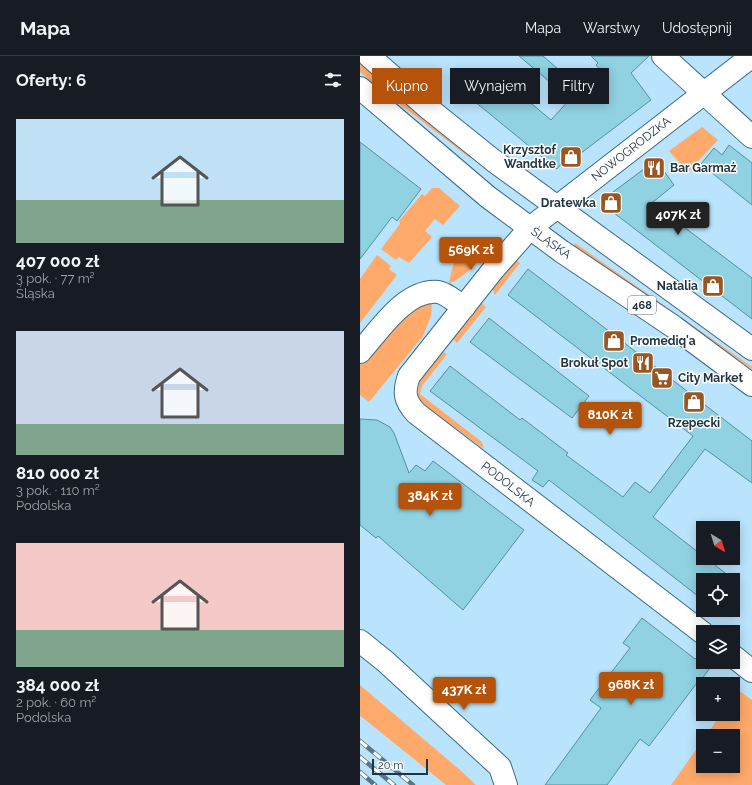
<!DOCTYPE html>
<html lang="pl">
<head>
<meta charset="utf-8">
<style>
  :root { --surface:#171b24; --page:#242831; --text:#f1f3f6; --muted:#9ea1a6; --line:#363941; --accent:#b45309 }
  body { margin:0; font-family:Raleway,sans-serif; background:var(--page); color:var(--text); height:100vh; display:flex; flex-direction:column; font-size:15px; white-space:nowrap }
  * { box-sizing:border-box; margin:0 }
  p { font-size:13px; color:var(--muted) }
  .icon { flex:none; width:22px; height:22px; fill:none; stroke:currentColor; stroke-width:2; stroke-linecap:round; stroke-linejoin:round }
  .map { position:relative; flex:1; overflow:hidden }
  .side { display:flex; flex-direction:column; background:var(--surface); width:360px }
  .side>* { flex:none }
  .hud { position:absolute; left:12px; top:12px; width:320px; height:36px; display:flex; gap:8px }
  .needle { width:26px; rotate:142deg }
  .tools { position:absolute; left:336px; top:465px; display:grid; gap:8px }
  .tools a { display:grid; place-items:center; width:44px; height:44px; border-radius:0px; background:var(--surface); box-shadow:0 2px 10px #0003; font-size:20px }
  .scale { position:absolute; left:12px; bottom:10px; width:56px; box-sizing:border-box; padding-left:4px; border:2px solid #203542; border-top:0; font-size:11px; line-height:14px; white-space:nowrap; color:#203542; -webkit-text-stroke:3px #fefefe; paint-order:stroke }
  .price { position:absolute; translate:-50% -34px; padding:0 9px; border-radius:4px; background:var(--accent); color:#fff; font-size:13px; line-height:26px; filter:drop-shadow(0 1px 2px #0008) }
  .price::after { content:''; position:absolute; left:50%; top:24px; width:12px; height:9px; margin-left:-6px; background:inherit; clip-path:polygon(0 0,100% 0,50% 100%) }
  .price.selected { background:#222; color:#fff }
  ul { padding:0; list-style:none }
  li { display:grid; align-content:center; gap:8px; height:212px; padding:0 16px }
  li span { display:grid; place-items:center; height:124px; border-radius:0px; color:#555 }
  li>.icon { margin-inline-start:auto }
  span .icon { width:72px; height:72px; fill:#fffc; stroke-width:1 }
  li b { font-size:17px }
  h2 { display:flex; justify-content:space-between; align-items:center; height:48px; padding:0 16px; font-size:17px }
  .tag { padding:0 14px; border-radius:0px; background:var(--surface); box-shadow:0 2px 10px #0003; font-size:14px; line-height:36px }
  .tag.selected { background:var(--accent); color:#fff }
  header { display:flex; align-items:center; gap:24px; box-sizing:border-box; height:56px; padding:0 20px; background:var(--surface); border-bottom:1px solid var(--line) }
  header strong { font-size:19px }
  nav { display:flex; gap:22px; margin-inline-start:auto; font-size:14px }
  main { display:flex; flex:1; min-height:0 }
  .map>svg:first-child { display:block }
  .green { fill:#ffa96a }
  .building { fill:#90d1e2; stroke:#5191a1 }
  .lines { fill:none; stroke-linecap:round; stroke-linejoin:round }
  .minor-casing { stroke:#3a6b87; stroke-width:24 }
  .tertiary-casing { stroke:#3a6b87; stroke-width:24 }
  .primary-casing { stroke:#3a6b87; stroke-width:24 }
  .minor { stroke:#fff; stroke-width:22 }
  .tertiary { stroke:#fff; stroke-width:22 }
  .primary { stroke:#fff; stroke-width:22 }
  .rail-casing { stroke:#597688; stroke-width:4.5 }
  .rail { stroke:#fefefe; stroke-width:3; stroke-dasharray:9; stroke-linecap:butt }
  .labels { text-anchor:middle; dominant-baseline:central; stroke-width:3; stroke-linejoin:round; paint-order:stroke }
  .shield { fill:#fefefe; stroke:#63717a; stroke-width:1 }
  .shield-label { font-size:11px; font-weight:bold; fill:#203542 }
  .street-label { font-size:12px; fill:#203542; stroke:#fefefe }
  .poi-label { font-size:12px; font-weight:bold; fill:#203542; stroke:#fefefe; text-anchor:end }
</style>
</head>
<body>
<header>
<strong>Mapa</strong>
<nav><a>Mapa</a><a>Warstwy</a><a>Udostępnij</a></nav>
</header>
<main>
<section class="side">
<h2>Oferty: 6<svg class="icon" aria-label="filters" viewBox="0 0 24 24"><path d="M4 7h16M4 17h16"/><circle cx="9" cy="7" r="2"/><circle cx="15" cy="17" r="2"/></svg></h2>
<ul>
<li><span style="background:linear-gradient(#bfe0f5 65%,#7fa58c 0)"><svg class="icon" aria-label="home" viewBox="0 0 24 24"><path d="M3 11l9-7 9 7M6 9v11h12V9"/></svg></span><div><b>407 000 zł</b><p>3 pok. · 77 m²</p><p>Śląska</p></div></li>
<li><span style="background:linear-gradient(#c9d6e8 75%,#7fa58c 0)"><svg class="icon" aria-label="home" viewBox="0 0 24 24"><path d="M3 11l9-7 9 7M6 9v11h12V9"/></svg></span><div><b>810 000 zł</b><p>3 pok. · 110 m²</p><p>Podolska</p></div></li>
<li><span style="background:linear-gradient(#f6c9c9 70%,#7fa58c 0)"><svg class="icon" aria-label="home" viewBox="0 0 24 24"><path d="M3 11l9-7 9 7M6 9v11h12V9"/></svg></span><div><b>384 000 zł</b><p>2 pok. · 60 m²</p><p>Podolska</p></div></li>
</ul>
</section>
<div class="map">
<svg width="392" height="729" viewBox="0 0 392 729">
  <rect width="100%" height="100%" fill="#bae4fd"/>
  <g class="green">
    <path d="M0,6l37,34 75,60 -2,2 -90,-69 -20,-17z"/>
    <path d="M342,71l16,13 -30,32 -19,-21z"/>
    <path d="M72,132h7l21,18 -17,19 -8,-6 -10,12 7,6 -23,26 -10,-6 -3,3 -15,-11 19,-25 -1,-3 23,-27 3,2z"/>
    <path d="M127,185c-1,14 -24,39 -38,42 6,-30 8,-35 38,-42z"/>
    <path d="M215,187l177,124v2l-179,-122z"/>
    <path d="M17,199l14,11 -2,3 8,6 -37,48v-44z"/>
    <path d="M155,203l5,4 -25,32 -3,-7z"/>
    <path d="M72,245l-1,15 -8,20 -54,66 -9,-7v-30l51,-59z"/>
    <path d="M120,246l6,5 -29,36 -5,-5z"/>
    <path d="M82,295l5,3 -25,32 -2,8 62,48 2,7 -52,-38 -10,-9 -4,-7 1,-15z"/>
    <path d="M0,629l100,85 16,15h-30l-83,-67 -3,-2z"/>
    <path d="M378,634l14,10v85h-81l32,-45v26h30v-30h-27l15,-22h12v-17z"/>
  </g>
  <g class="building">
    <path d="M159,0h24l39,34 22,-16 -8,-9 2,-2 -7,-7h58l-18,17 20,27 -79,60 -7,-1 -8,10 -83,-68 22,-27 55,46 19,-21z"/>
    <path d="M0,86l61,47 -24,32 -5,-4 -32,42z"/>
    <path d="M369,89l23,18v42l-51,-41 13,-16 8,7z"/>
    <path d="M296,104l18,25 -21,17 17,12 -1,2 83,62v41l-138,-106 -6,-9 -3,-5 4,-4z"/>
    <path d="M168,213l224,172v42l-47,-34 -52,68 50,39v2h3l28,22h-31v20l-154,-120 -6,7 -11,-7 6,-9 -108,-80 20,-25 70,54 2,-2 46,35 -2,2 57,42 12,-15 15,11 43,-57 -185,-141z"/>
    <path d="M129,262l100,78 -17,22 -102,-76z"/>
    <path d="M0,363l17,1 13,7 4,6 15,40 7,-8 9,6 8,-10 91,69 -61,80 -85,-74 -2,2 -16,-13z"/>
    <path d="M282,562l53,41 2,-2 13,11 -9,12 -1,-1 -51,67 -9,-7 -33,46h-62l56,-77 -11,-8 40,-52 -7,-5z"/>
  </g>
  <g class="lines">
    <g class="minor-casing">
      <g id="minor">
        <path d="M0,296c19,-21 45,-63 78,-60 8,1 19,11 26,15"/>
        <path d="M343,577l-287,-220c-11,-12 -13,-20 -7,-37l84,-106 37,-42 222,-172"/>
        <path d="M0,585l26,21 114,105 6,18"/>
        <path d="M373,600l19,15"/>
      </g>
    </g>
    <g class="tertiary-casing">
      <path id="tertiary" d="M303,0l89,81"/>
    </g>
    <g class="primary-casing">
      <g id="primary">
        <path d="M9,0l59,52 66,53 258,188"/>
        <path d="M0,32l128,109 73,54 113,76 78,58"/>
      </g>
    </g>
    <use href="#minor" class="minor"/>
    <use href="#tertiary" class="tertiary"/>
    <use href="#primary" class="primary"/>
    <g class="rail-casing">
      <g id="rail">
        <path d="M0,685l53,44"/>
        <path d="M0,701l34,28"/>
        <path d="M0,716l15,13"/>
      </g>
    </g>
    <use href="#rail" class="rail"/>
  </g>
  <defs>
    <g id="shop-square" transform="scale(1.15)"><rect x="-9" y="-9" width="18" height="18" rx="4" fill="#985722" stroke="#fefefe"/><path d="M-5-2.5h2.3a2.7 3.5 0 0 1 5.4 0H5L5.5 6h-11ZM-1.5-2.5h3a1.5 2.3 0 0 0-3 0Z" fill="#fff"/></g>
    <g id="restaurant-square" transform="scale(1.15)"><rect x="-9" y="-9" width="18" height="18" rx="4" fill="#985722" stroke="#fefefe"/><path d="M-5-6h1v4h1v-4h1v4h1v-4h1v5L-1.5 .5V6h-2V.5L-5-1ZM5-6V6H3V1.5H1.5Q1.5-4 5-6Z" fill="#fff"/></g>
    <g id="supermarket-square" transform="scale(1.15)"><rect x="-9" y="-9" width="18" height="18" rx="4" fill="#985722" stroke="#fefefe"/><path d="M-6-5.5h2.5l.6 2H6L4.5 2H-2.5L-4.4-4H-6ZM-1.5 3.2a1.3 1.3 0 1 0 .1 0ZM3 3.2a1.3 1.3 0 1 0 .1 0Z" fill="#fff"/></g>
  </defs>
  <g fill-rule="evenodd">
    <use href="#shop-square" x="211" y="101"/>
    <use href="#restaurant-square" x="294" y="112"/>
    <use href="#shop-square" x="251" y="147"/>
    <use href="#shop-square" x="353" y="230"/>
    <use href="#shop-square" x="254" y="285"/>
    <use href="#restaurant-square" x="283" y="307"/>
    <use href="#supermarket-square" x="302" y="322"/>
    <use href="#shop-square" x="334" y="346"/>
  </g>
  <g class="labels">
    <rect class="shield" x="268" y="240" width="28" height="18" rx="3"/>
    <g class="shield-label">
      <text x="282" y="249">468</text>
    </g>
    <g class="street-label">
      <text transform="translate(271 93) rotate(-38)">NOWOGRODZKA</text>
      <text transform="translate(191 187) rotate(35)">ŚLĄSKA</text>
      <text transform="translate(148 428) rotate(38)">PODOLSKA</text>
    </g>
    <g class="poi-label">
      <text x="196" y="94">Krzysztof<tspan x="196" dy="14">Wandtke</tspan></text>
      <text x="310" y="112" text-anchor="start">Bar Garmaż</text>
      <text x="236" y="147">Dratewka</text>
      <text x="338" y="230">Natalia</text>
      <text x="270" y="285" text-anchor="start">Promediq'a</text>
      <text x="268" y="307">Brokuł Spot</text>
      <text x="318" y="322" text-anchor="start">City Market</text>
      <text x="334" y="367" text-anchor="middle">Rzepecki</text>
    </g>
  </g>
</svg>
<div class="tools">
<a><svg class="needle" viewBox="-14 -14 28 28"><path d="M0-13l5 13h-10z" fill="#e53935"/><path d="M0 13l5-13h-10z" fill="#9ea1a6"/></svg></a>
<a><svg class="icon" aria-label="locate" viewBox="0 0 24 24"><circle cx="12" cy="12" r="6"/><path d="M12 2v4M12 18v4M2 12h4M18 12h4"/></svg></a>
<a><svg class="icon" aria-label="layers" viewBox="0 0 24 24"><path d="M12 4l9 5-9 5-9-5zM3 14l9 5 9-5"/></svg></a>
<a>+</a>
<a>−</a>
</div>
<div class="scale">20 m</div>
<b class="price selected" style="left:318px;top:180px">407K zł</b>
<b class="price" style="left:111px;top:215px">569K zł</b>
<b class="price" style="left:250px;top:380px">810K zł</b>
<b class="price" style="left:70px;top:461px">384K zł</b>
<b class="price" style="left:271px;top:650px">968K zł</b>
<b class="price" style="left:104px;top:655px">437K zł</b>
<div class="hud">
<a class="tag selected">Kupno</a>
<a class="tag">Wynajem</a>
<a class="tag">Filtry</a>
</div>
</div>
</main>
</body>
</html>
